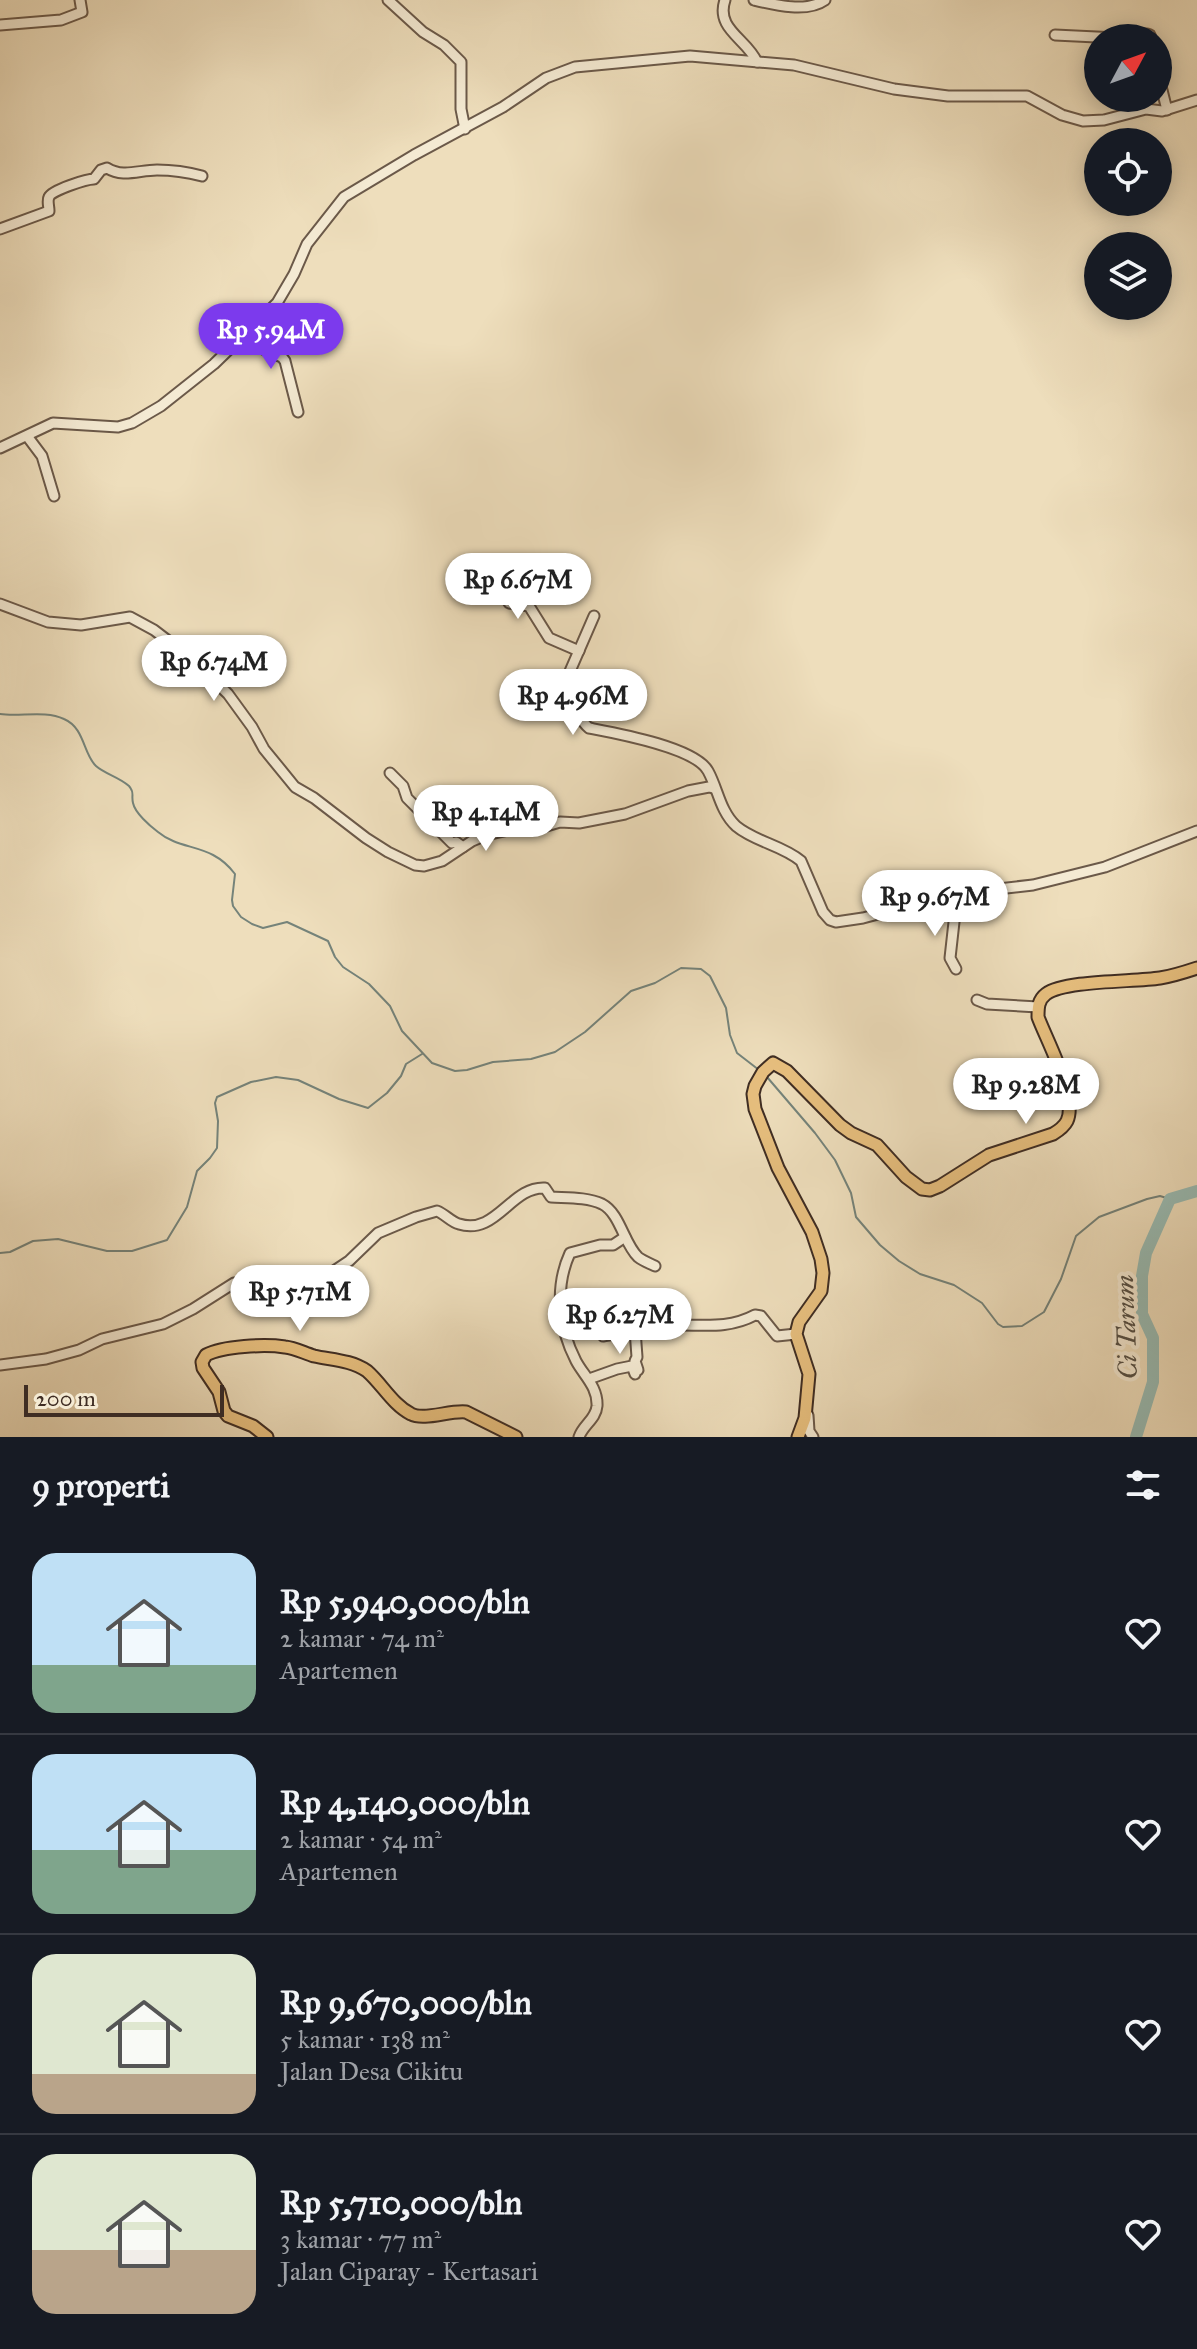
<!DOCTYPE html>
<html lang="id">
<head>
<meta charset="utf-8">
<style>
  :root { --surface:#171b24; --page:#20242c; --text:#f1f3f6; --muted:#9ea1a6; --line:#363941; --accent:#7c3aed }
  body { margin:0; font-family:"IM FELL Great Primer",serif; background:var(--page); color:var(--text); height:100vh; display:flex; flex-direction:column; font-size:30px; white-space:nowrap }
  * { box-sizing:border-box; margin:0 }
  p { font-size:26px; color:var(--muted) }
  .icon { flex:none; width:44px; height:44px; fill:none; stroke:currentColor; stroke-width:2; stroke-linecap:round; stroke-linejoin:round }
  .map { position:relative; height:1437px; overflow:hidden }
  .details { display:flex; flex-direction:column; background:var(--surface); flex:1 }
  .details>* { flex:none }
  .needle { width:52px; rotate:49deg }
  .fabs { position:absolute; left:1084px; top:24px; display:grid; gap:16px }
  .fabs a { display:grid; place-items:center; width:88px; height:88px; border-radius:50%; background:var(--surface); box-shadow:0 4px 20px #0003; font-size:40px }
  .scale { position:absolute; left:24px; bottom:20px; width:200px; box-sizing:border-box; padding-left:8px; border:4px solid #3f2d23; border-top:0; font-size:22px; line-height:28px; white-space:nowrap; color:#3f2d23; -webkit-text-stroke:6px #f4ead3; paint-order:stroke }
  .price { position:absolute; translate:-50% -68px; padding:0 18px; border-radius:28px; background:#fff; color:#222; font-size:26px; line-height:52px; filter:drop-shadow(0 2px 4px #0008) }
  .price::after { content:''; position:absolute; left:50%; top:48px; width:24px; height:18px; margin-left:-12px; background:inherit; clip-path:polygon(0 0,100% 0,50% 100%) }
  .price.selected { background:var(--accent); color:#fff }
  ul { padding:0; list-style:none }
  li { display:flex; align-items:center; gap:24px; height:200px; padding:0 32px }
  li+li { border-top:2px solid var(--line) }
  li span { display:grid; place-items:center; flex:none; width:224px; height:160px; border-radius:24px; color:#555 }
  li>.icon { margin-inline-start:auto }
  span .icon { width:96px; height:96px; fill:#fffc; stroke-width:1 }
  li b { font-size:34px }
  h2 { display:flex; justify-content:space-between; align-items:center; height:96px; padding:0 32px; font-size:34px }
  .map>svg:first-child { display:block }
  .lines { fill:none; stroke-linecap:round; stroke-linejoin:round }
  .stream { stroke:#75837a; stroke-width:2 }
  .river { stroke:#99bcb4; stroke-width:12 }
  .minor-casing { stroke:#6b5949; stroke-width:13 }
  .major-casing { stroke:#3f2d23; stroke-width:15 }
  .minor { stroke:#f4ead3; stroke-width:9 }
  .major { stroke:#e7bf7e; stroke-width:11 }
  .labels { text-anchor:middle; dominant-baseline:central; stroke-width:8; stroke-linejoin:round; paint-order:stroke }
  .water-label { font-size:26px; font-style:italic; fill:#565147; stroke:#f4ead3 }
</style>
</head>
<body>
<div class="map">
<svg width="1197" height="1437" viewBox="0 0 1197 1437">
  <rect width="100%" height="100%" fill="#eedebc"/>
  <filter id="stains"><feTurbulence type="fractalNoise" baseFrequency=".0025" numOctaves="4"/><feColorMatrix values="0 0 0 0 .2 0 0 0 0 .09 0 0 0 0 .02 0 0 0 .5 -.17"/></filter>
  <radialGradient id="worn" r=".72"><stop offset=".6" stop-color="#630" stop-opacity="0"/><stop offset="1" stop-color="#630" stop-opacity=".3"/></radialGradient>
  <g class="lines">
    <g class="stream">
      <path d="M0,714c20,3 45,-4 64,5 21,9 19,35 32,47 9,8 23,11 33,20 6,7 2,9 4,17 2,10 17,23 25,29 24,20 53,10 77,42l-3,26 1,6 8,11 11,7 11,4 24,-6 41,19 7,16 8,10 26,17 21,22 12,25 30,32 23,8 12,-1 26,-8 38,-3 24,-7 30,-20 46,-41 24,-8 26,-15 20,1 9,7 16,32 4,27 7,18 22,17"/>
      <path d="M767,1077l48,56 20,27 16,33 5,24 24,28 19,16 21,13 34,11 28,18 16,21 5,3 19,-1 22,-14 17,-33 15,-43 23,-19 48,-18 13,-3 10,3"/>
      <path d="M0,1253l10,-1 23,-11 25,-2 49,12h25l35,-11 20,-33 10,-36 13,-13 7,-10 1,-27 -3,-18 2,-6 34,-15 25,-5 22,3 41,19 29,9 19,-15 14,-17 5,-12 16,-10"/>
    </g>
    <path class="river" d="M1136,1437l17,-55v-44l-11,-24v-38l4,-23 24,-54 27,-8"/>
    <g class="minor-casing">
      <g id="minor">
        <path d="M388,0l35,32 21,13 17,17v47l4,20"/>
        <path d="M725,0c-10,29 22,39 32,62"/>
        <path d="M754,0c21,5 53,13 71,0"/>
        <path d="M0,25l61,-5 21,-8 -2,-12"/>
        <path d="M1055,35l62,3"/>
        <path d="M1124,38l23,-4 3,1 1,3"/>
        <path d="M1158,74l9,36"/>
        <path d="M0,229l49,-18c0,-5 -2,-10 0,-14 3,-7 38,-18 45,-18l7,-9 6,-2c16,10 32,2 50,2 16,0 30,2 45,6"/>
        <path d="M246,334c14,14 18,17 36,23l3,4 13,51"/>
        <path d="M27,436l15,20 12,40"/>
        <path d="M0,448l53,-25 65,4 14,-4 29,-17 53,-42 63,-61 17,-29 13,-30 37,-47 70,-42 89,-48 43,-29 29,-11 115,-11 104,9 100,24 54,7h79l35,19 21,6 21,-1 42,-11 16,2 35,-11"/>
        <path d="M487,561l22,42 20,3 20,32 30,13"/>
        <path d="M0,604l48,18 33,3 49,-8 24,13 38,29 36,35 24,33 12,22 31,38 19,11 52,40 22,14 27,13 9,1 18,-5 30,-20 14,-6 26,-6 21,1 27,-8 19,1 46,-9 63,-23 21,-4 4,1"/>
        <path d="M594,616l-30,69c4,5 13,11 16,16 5,12 -4,16 9,27 26,5 106,19 119,43 10,18 12,40 28,55 19,16 46,19 65,35l22,51 7,8 6,2 27,-4 90,-24 80,-9 72,-18 92,-36"/>
        <path d="M390,773l13,13 4,12 45,45 4,-1 7,5"/>
        <path d="M953,894l2,19 -5,45 6,11"/>
        <path d="M977,1000l10,4 51,3"/>
        <path d="M635,1330l2,27 -2,4 3,9"/>
        <path d="M603,1336c19,-3 38,-9 57,-10 34,-4 63,6 95,-11l6,1 16,20 19,-2"/>
        <path d="M0,1365l46,-6 33,-9 23,-11 61,-15 30,-15 41,-26 23,-1 39,5 15,-4 17,-8 21,-14 29,-28 38,-16 21,-6c8,3 14,11 22,13 37,12 52,-38 86,-36l6,9c16,1 36,0 51,7 18,9 22,40 36,53 5,4 11,6 17,9"/>
        <path d="M589,1379l28,-10 15,-3 3,8"/>
        <path d="M808,1415l1,16 4,6"/>
        <path d="M579,1437c4,-12 17,-18 18,-31 1,-19 -13,-30 -21,-45 -17,-33 -22,-73 -6,-108l30,-8h13l12,-8"/>
      </g>
    </g>
    <g class="major-casing">
      <g id="major">
        <path d="M267,1437l-14,-11 -25,-10 -4,-5 -5,-19 -16,-24 -1,-6 4,-7c17,-9 59,-11 79,-8 10,1 19,6 29,9 18,4 37,4 53,15 15,13 26,34 44,43 13,7 39,-4 55,-2l50,25"/>
        <path d="M798,1437l7,-19 4,-44 -13,-40 3,-12 22,-31 2,-18 -2,-14 -9,-27 -34,-64 -23,-59 -2,-15 2,-8 8,-14 10,-9 14,8 53,54 11,8 26,12 29,32 16,12 8,1 10,-4 49,-31 64,-21c5,-3 11,-7 14,-13 11,-23 -20,-80 -29,-104 0,-9 0,-17 8,-23 19,-14 88,-12 114,-16 13,-2 25,-6 37,-10"/>
      </g>
    </g>
    <use href="#minor" class="minor"/>
    <use href="#major" class="major"/>
  </g>
  <g class="labels">
    <g class="water-label">
      <text transform="translate(1126 1327) rotate(-92)">Ci Tarum</text>
    </g>
  </g>
  <rect width="100%" height="100%" filter="url(#stains)"/>
  <rect width="100%" height="100%" fill="url(#worn)"/>
</svg>
<div class="fabs">
<a><svg class="needle" viewBox="-14 -14 28 28"><path d="M0-13l5 13h-10z" fill="#e53935"/><path d="M0 13l5-13h-10z" fill="#9ea1a6"/></svg></a>
<a><svg class="icon" aria-label="locate" viewBox="0 0 24 24"><circle cx="12" cy="12" r="6"/><path d="M12 2v4M12 18v4M2 12h4M18 12h4"/></svg></a>
<a><svg class="icon" aria-label="layers" viewBox="0 0 24 24"><path d="M12 4l9 5-9 5-9-5zM3 14l9 5 9-5"/></svg></a>
</div>
<div class="scale">200 m</div>
<b class="price selected" style="left:271px;top:371px">Rp 5.94M</b>
<b class="price" style="left:518px;top:621px">Rp 6.67M</b>
<b class="price" style="left:214px;top:703px">Rp 6.74M</b>
<b class="price" style="left:573px;top:737px">Rp 4.96M</b>
<b class="price" style="left:486px;top:853px">Rp 4.14M</b>
<b class="price" style="left:935px;top:938px">Rp 9.67M</b>
<b class="price" style="left:1026px;top:1126px">Rp 9.28M</b>
<b class="price" style="left:300px;top:1333px">Rp 5.71M</b>
<b class="price" style="left:620px;top:1356px">Rp 6.27M</b>
</div>
<section class="details">
<h2>9 properti<svg class="icon" aria-label="filters" viewBox="0 0 24 24"><path d="M4 7h16M4 17h16"/><circle cx="9" cy="7" r="2"/><circle cx="15" cy="17" r="2"/></svg></h2>
<ul>
<li><span style="background:linear-gradient(#bfe0f5 70%,#7fa58c 0)"><svg class="icon" aria-label="home" viewBox="0 0 24 24"><path d="M3 11l9-7 9 7M6 9v11h12V9"/></svg></span><div><b>Rp 5,940,000/bln</b><p>2 kamar · 74 m²</p><p>Apartemen</p></div><svg class="icon" aria-label="heart" viewBox="0 0 24 24"><path d="M12 20l-8-8c-3-5 5-10 8-4 3-6 11-1 8 4z"/></svg></li>
<li><span style="background:linear-gradient(#bfe0f5 60%,#7fa58c 0)"><svg class="icon" aria-label="home" viewBox="0 0 24 24"><path d="M3 11l9-7 9 7M6 9v11h12V9"/></svg></span><div><b>Rp 4,140,000/bln</b><p>2 kamar · 54 m²</p><p>Apartemen</p></div><svg class="icon" aria-label="heart" viewBox="0 0 24 24"><path d="M12 20l-8-8c-3-5 5-10 8-4 3-6 11-1 8 4z"/></svg></li>
<li><span style="background:linear-gradient(#dfe7d0 75%,#b9a48a 0)"><svg class="icon" aria-label="home" viewBox="0 0 24 24"><path d="M3 11l9-7 9 7M6 9v11h12V9"/></svg></span><div><b>Rp 9,670,000/bln</b><p>5 kamar · 138 m²</p><p>Jalan Desa Cikitu</p></div><svg class="icon" aria-label="heart" viewBox="0 0 24 24"><path d="M12 20l-8-8c-3-5 5-10 8-4 3-6 11-1 8 4z"/></svg></li>
<li><span style="background:linear-gradient(#dfe7d0 60%,#b9a48a 0)"><svg class="icon" aria-label="home" viewBox="0 0 24 24"><path d="M3 11l9-7 9 7M6 9v11h12V9"/></svg></span><div><b>Rp 5,710,000/bln</b><p>3 kamar · 77 m²</p><p>Jalan Ciparay - Kertasari</p></div><svg class="icon" aria-label="heart" viewBox="0 0 24 24"><path d="M12 20l-8-8c-3-5 5-10 8-4 3-6 11-1 8 4z"/></svg></li>
</ul>
</section>
</body>
</html>
